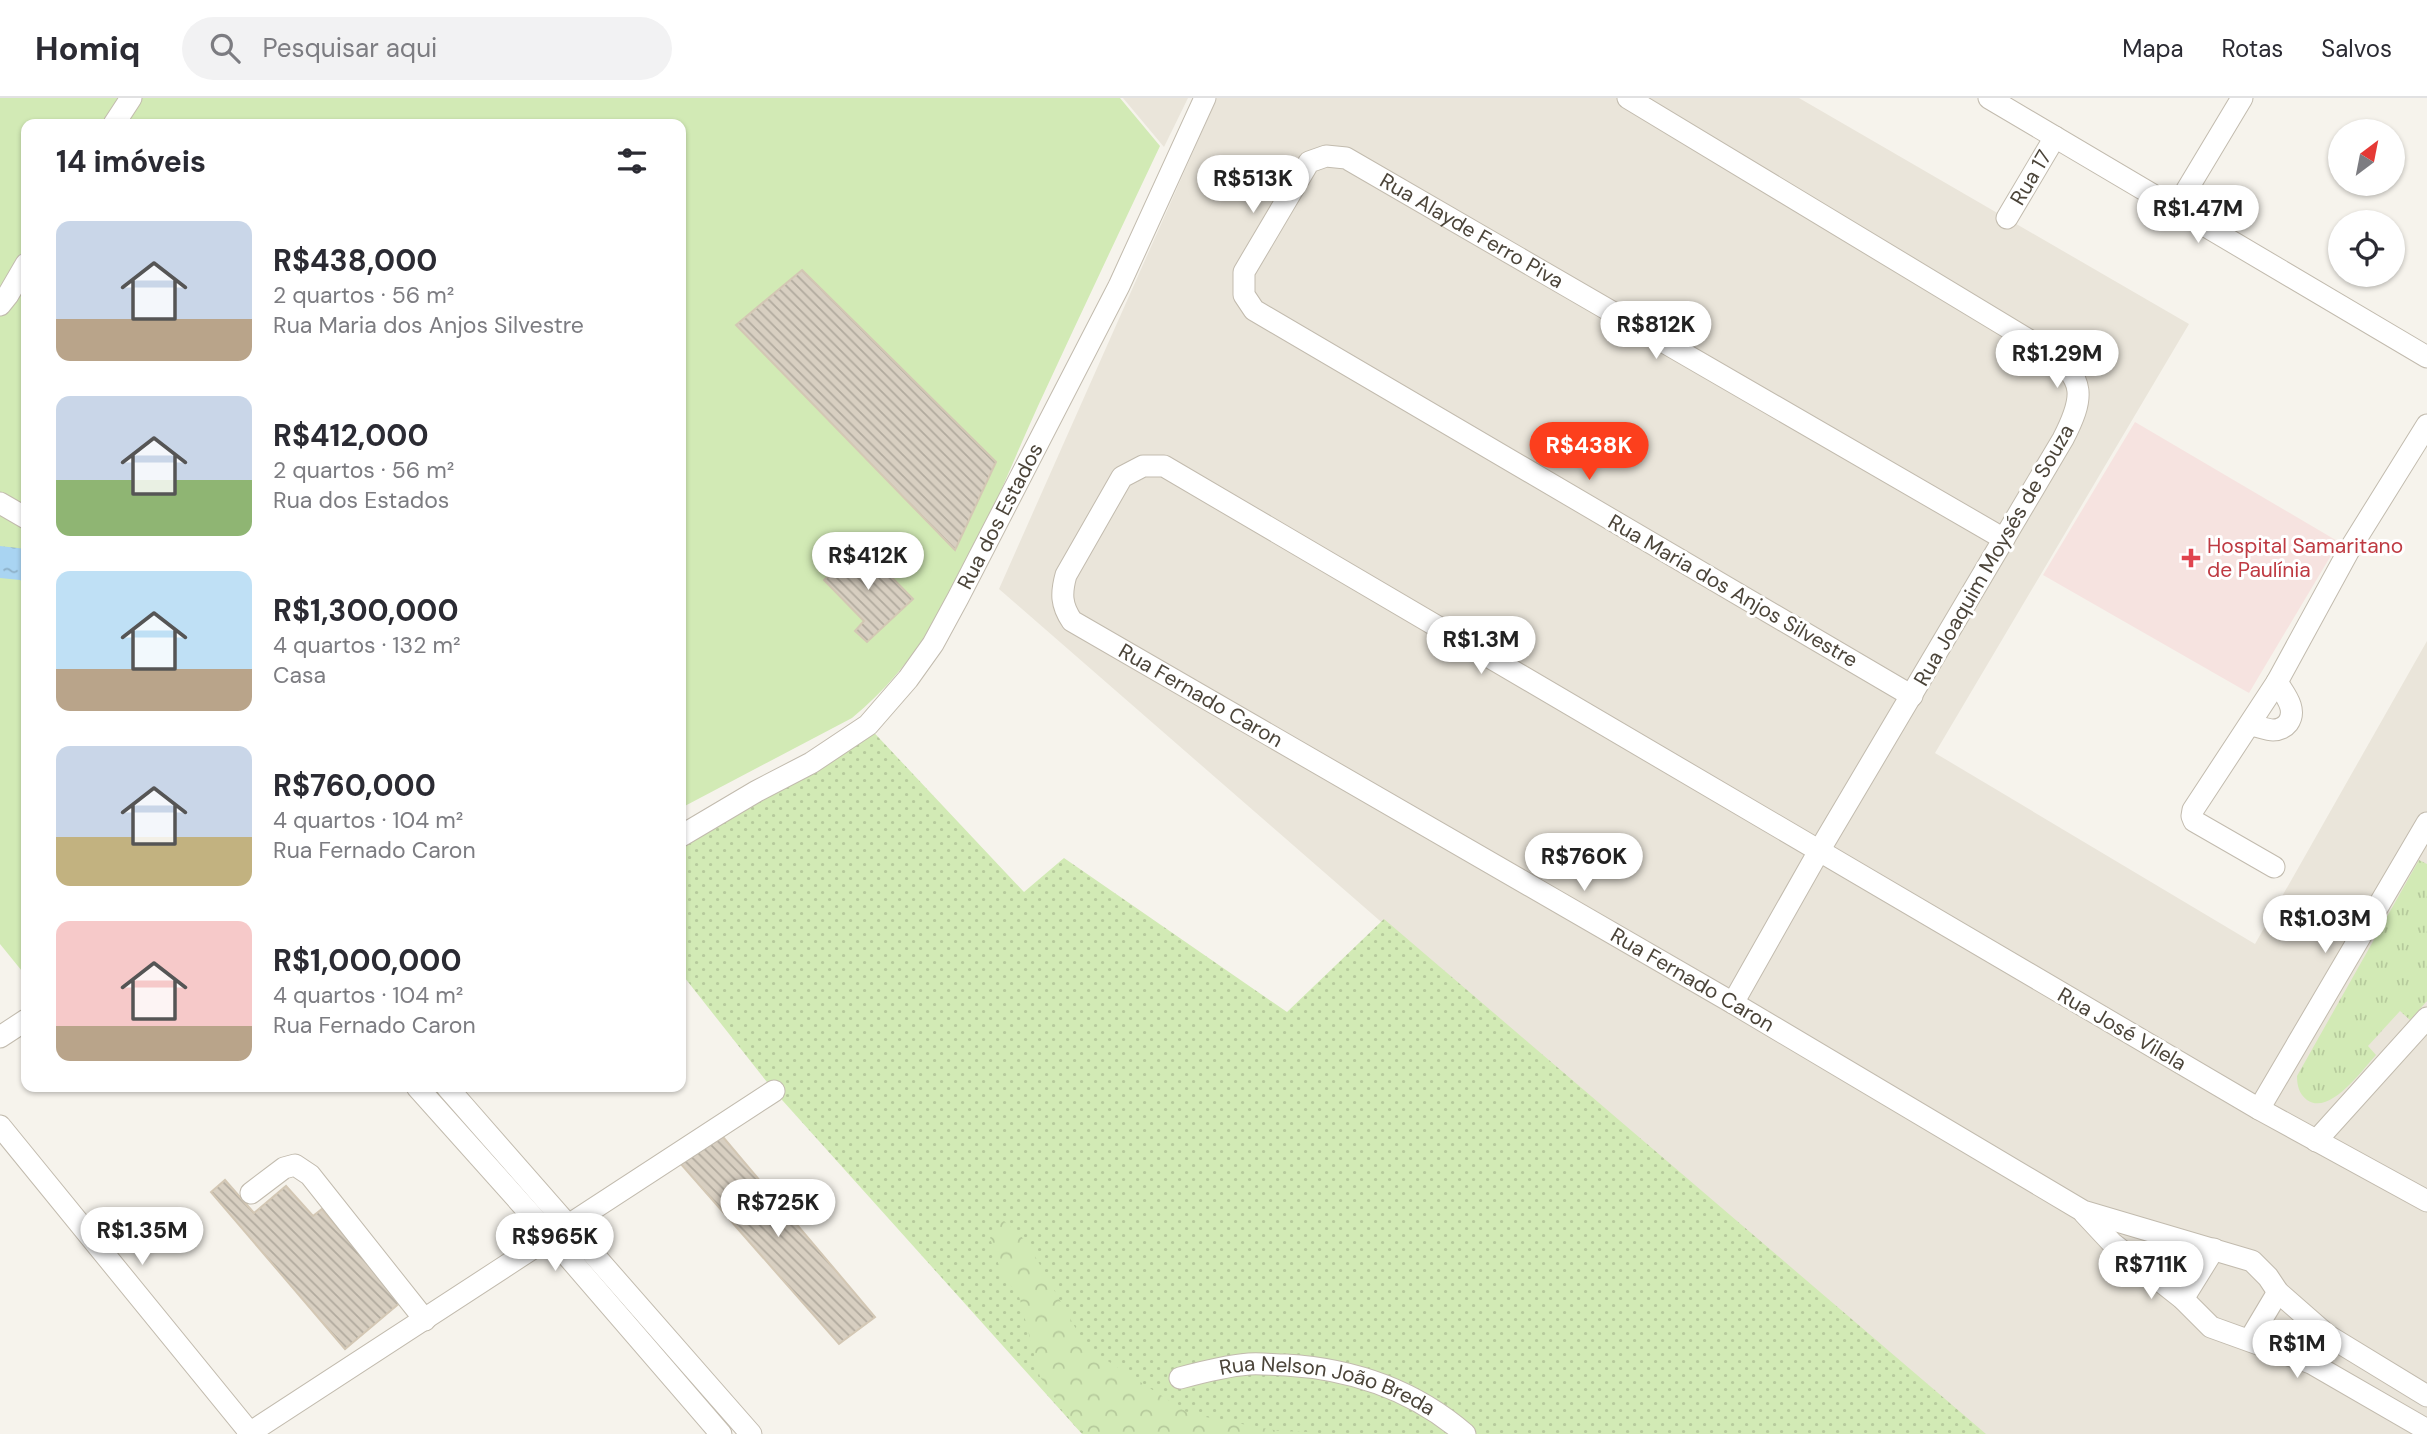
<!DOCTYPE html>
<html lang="pt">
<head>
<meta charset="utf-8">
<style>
  :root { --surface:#fff; --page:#f2f2f3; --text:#2b2b33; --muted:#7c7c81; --line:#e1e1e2; --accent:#fc3f1d }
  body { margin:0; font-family:"DM Sans",sans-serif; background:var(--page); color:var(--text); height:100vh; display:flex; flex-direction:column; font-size:26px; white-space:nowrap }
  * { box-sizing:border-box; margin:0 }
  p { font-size:23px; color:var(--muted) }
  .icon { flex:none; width:38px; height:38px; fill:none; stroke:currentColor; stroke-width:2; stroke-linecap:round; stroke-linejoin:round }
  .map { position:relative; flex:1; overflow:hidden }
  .drawer { position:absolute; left:21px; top:21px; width:665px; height:973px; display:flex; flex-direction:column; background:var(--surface); border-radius:14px; box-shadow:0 2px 5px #0004 }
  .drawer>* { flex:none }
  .needle { width:46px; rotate:32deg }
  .tools { position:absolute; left:2328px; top:21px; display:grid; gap:14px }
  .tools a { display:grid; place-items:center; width:77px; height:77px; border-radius:50%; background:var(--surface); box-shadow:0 2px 5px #0004; font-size:35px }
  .price { position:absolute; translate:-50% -60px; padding:0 16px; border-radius:24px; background:#fff; color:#222; font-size:23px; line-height:46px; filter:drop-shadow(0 2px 4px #0008) }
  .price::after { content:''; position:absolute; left:50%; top:42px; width:21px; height:16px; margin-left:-10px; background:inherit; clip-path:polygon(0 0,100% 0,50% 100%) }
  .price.active { background:var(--accent); color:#fff }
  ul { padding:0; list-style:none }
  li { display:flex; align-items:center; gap:21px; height:175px; padding:0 35px }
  li span { display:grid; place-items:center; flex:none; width:196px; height:140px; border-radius:14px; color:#555 }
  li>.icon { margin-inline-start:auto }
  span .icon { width:84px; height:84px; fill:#fffc; stroke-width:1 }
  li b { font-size:30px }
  h2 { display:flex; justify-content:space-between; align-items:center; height:84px; padding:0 35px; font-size:30px }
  header { display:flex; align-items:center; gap:42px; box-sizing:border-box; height:98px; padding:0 35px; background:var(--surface); border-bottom:2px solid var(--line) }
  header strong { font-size:33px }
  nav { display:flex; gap:38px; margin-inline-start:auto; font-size:24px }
  .search { width:490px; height:63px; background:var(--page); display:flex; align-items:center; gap:18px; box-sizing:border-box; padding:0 24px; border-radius:38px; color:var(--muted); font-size:26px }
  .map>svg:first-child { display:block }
  .residential { fill:#eae5da }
  .medical { fill:#f6e3e0 }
  .grass { fill:url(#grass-dots) }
  .forest { fill:url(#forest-crowns) }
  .park { fill:url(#park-tufts) }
  .pitch { fill:#d2eab5 }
  .water { fill:url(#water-ripples) }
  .building { fill:url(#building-back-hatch); stroke:#d3c7b4; stroke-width:2 }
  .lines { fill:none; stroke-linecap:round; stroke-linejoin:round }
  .minor-casing { stroke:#c2bbae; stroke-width:23 }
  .minor { stroke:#fff; stroke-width:21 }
  .health-dot { fill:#e0444e; stroke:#fff; stroke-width:2.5 }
  .labels { text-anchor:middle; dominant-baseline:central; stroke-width:6; stroke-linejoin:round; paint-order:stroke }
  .street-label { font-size:21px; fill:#4b4439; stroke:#fff }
  .health-label { font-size:21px; fill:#be3a42; stroke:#fff; text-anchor:start }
</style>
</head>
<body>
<header>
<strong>Homiq</strong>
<div class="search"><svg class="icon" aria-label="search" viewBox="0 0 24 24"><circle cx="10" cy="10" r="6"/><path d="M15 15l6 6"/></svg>Pesquisar aqui</div>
<nav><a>Mapa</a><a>Rotas</a><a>Salvos</a></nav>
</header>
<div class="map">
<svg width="2427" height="1336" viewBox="0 0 2427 1336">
  <defs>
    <pattern id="grass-dots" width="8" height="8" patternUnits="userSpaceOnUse" patternTransform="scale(1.75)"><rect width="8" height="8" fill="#d2eab5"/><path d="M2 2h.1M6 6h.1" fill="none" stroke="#b6ca9c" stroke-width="1.8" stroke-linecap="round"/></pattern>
    <pattern id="forest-crowns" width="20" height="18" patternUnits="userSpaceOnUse" patternTransform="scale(1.75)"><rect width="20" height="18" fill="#d2eab5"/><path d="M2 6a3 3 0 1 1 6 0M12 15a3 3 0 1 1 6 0" fill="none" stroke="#b6ca9c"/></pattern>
    <pattern id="park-tufts" width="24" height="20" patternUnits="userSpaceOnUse" patternTransform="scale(1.75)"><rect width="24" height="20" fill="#d2eab5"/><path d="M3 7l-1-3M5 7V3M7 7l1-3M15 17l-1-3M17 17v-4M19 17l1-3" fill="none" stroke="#b6ca9c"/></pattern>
    <pattern id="water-ripples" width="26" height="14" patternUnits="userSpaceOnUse" patternTransform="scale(1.75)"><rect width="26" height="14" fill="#a9d4f2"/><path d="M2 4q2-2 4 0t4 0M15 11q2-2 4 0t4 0" fill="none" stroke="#8caec5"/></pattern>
    <pattern id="building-back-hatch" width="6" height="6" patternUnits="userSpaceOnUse" patternTransform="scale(1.75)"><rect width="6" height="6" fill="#d8cfc1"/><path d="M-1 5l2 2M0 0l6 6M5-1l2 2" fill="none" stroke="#b1aa9e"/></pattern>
  </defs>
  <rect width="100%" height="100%" fill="#f6f3ec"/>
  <g class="residential">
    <path d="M1123,0h65l-24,49z"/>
    <path d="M1217,0h582l390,226 -254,429 320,191 172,-303v793h-458l-970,-845z"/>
  </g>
  <path class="medical" d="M2135,324l204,120 -90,151 -206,-118z"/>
  <path class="grass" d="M864,624l160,170 40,-34 223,154 97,-93 602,515h-904l-308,-343 -93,-118v-138z"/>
  <path class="forest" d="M1002,1121l25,23 53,94 20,20 90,58 89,17 32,1 4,2h-228l-12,-8 -35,-49 -21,-81 -18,-24 -11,-34z"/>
  <path class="park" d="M2419,762l8,4v137l-17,19 -10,-9 -32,35 8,9c-14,15 -46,61 -69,45 -8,-6 -10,-15 -10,-24z"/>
  <path class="pitch" d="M0,0h1120l40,48c-41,87 -82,173 -122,260 -50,109 -90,234 -186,312l-171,90v-684h-655v852l-26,-32z"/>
  <path class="water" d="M0,448l26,3v35l-6,-4 -20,-2z"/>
  <g class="building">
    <path d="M802,172l194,192 -41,88 -219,-225z"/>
    <path d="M861,448l52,53 -46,43 -12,-11 9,-10 -40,-41z"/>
    <path d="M723,1039l152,180 -36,27 -159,-181z"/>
    <path d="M225,1082l29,33 32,-27 27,30 9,-7 79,93 -56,47 -134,-157z"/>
  </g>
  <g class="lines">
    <g class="minor-casing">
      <g id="minor">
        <path d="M1628,0l419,253c40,28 37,47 16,88l-244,412 -86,152"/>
        <path d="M1989,0l438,259"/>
        <path d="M114,26l17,-26"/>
        <path d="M2176,110l66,-110"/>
        <path id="s1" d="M2007,120l48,-81"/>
        <path d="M0,207l8,-10 18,-31"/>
        <path d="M0,405l26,15"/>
        <path id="s2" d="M1912,598l-658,-386 -10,-15v-23l65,-110 17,-6 20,2 658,381"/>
        <path d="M2251,627c7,1 16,5 22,5 6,0 12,-3 15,-7 10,-14 -4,-29 -11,-41"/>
        <path id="s3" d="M681,738l76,-45 54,-28 57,-38 40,-46 25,-35 25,-46 161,-312 86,-188"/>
        <path d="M2274,769l-80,-46 -2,-5 1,-6 84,-128 71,-130 79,-127"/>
        <path d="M0,939l26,-17"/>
        <path d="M417,989l134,150 170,197"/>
        <path d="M447,989l304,347"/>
        <path d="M2259,1011l168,-286"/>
        <path d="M0,1028l251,308"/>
        <path d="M2316,1043l111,-123"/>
        <path d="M251,1095l33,-25 11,-3 15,10 115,145"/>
        <path id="s4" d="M2427,1103l-168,-92 -1095,-643h-21l-21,11 -56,98c-5,18 -5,30 6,46l661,382 350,208 169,50 16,16 10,15 49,43 100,61"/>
        <path d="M2084,1115l28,30 71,56 28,28 100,36 116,67"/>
        <path d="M2183,1201l31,-50"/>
        <path d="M2250,1241l28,-47"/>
        <path id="s5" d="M1180,1280c22,-6 45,-12 69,-14 12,-1 25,1 37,1 67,4 128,25 179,69"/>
        <path d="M248,1336l526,-343"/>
      </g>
    </g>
    <use href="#minor" class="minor"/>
  </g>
  <path class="health-dot" d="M2187.5 449.5h7v7h7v7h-7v7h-7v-7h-7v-7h7z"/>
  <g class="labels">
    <g class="street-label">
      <text stroke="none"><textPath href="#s1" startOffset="47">Rua 17</textPath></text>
      <text stroke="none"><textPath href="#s2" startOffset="1115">Rua Alayde Ferro Piva</textPath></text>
      <text stroke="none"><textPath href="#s3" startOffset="466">Rua dos Estados</textPath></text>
      <text transform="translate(1994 457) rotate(-60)">Rua Joaquim Moysés de Souza</text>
      <text transform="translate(1733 493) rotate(30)">Rua Maria dos Anjos Silvestre</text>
      <text stroke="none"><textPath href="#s4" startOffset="1816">Rua Fernado Caron</textPath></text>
      <text stroke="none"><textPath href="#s4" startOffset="2384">Rua Fernado Caron</textPath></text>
      <text transform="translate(2122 931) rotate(30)">Rua José Vilela</text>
      <text stroke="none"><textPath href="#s5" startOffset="152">Rua Nelson João Breda</textPath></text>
    </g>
    <g class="health-label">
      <text x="2207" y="448">Hospital Samaritano<tspan x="2207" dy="24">de Paulínia</tspan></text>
    </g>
  </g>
</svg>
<div class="tools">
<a><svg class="needle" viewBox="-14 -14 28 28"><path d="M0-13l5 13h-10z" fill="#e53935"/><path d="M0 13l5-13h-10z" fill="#7c7c81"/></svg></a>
<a><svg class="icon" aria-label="locate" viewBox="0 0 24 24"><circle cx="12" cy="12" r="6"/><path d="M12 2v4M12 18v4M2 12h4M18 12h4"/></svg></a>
</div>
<b class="price" style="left:1253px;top:117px">R$513K</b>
<b class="price" style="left:2198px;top:147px">R$1.47M</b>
<b class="price" style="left:1656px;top:263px">R$812K</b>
<b class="price" style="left:2057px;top:292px">R$1.29M</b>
<b class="price active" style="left:1589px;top:384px">R$438K</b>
<b class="price" style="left:868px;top:494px">R$412K</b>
<b class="price" style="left:1481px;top:578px">R$1.3M</b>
<b class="price" style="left:1584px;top:795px">R$760K</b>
<b class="price" style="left:2325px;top:857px">R$1.03M</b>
<b class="price" style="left:778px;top:1141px">R$725K</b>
<b class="price" style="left:142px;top:1169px">R$1.35M</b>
<b class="price" style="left:555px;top:1175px">R$965K</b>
<b class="price" style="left:2151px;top:1203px">R$711K</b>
<b class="price" style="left:2297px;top:1282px">R$1M</b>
<section class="drawer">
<h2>14 imóveis<svg class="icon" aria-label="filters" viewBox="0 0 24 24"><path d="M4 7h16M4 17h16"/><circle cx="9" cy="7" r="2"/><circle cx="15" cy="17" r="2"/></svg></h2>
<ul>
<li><span style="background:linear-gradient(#c9d6e8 70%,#b9a48a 0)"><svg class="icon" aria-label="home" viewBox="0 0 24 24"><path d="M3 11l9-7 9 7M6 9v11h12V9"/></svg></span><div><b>R$438,000</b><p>2 quartos · 56 m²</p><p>Rua Maria dos Anjos Silvestre</p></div></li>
<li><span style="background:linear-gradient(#c9d6e8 60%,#8fb573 0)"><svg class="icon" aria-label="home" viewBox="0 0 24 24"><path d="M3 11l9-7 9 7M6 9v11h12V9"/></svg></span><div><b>R$412,000</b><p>2 quartos · 56 m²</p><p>Rua dos Estados</p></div></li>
<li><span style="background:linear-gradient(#bfe0f5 70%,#b9a48a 0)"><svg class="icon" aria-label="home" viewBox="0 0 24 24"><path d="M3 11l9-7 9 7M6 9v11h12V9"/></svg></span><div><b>R$1,300,000</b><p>4 quartos · 132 m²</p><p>Casa</p></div></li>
<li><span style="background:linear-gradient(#c9d6e8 65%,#c2b280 0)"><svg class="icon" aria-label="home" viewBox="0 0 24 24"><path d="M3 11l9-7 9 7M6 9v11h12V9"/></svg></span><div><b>R$760,000</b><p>4 quartos · 104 m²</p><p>Rua Fernado Caron</p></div></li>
<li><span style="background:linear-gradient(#f6c9c9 75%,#b9a48a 0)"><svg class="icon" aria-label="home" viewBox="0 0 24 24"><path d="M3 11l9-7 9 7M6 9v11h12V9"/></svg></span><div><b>R$1,000,000</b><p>4 quartos · 104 m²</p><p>Rua Fernado Caron</p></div></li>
</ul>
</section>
</div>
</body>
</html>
